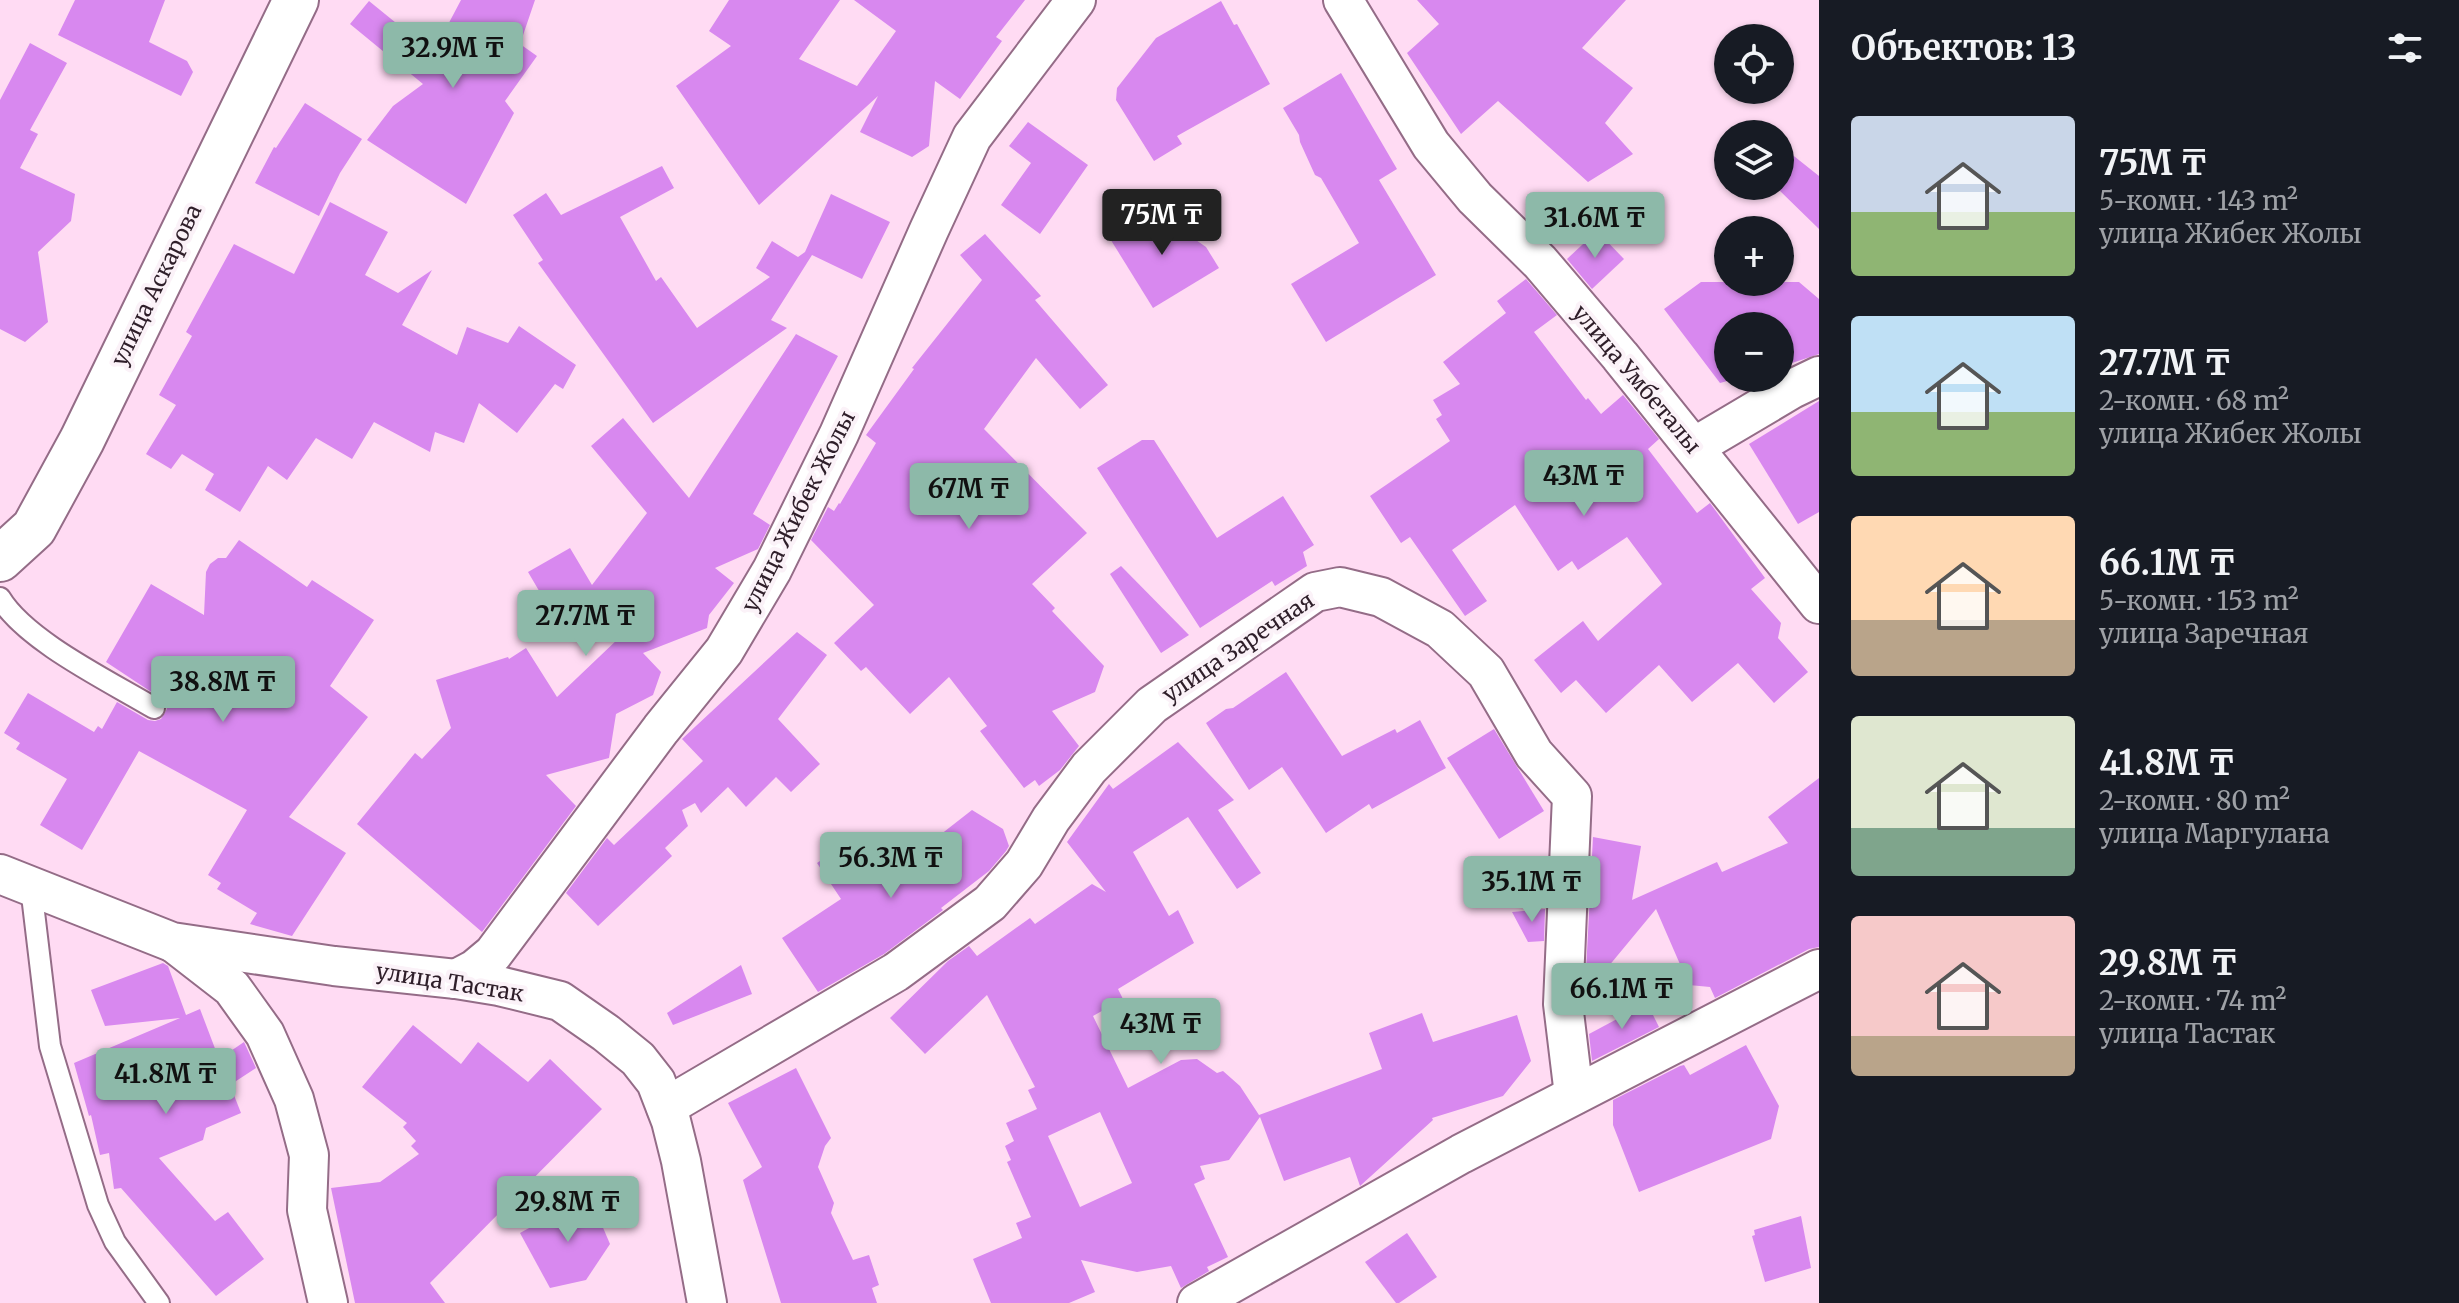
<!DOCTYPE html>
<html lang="ru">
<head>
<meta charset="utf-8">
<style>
  :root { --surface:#171b24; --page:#20242c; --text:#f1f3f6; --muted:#9ea1a6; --accent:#8db9a9 }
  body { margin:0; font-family:Merriweather,serif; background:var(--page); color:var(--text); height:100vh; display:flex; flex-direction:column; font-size:30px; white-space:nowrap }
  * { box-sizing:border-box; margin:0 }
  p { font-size:26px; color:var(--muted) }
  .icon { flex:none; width:44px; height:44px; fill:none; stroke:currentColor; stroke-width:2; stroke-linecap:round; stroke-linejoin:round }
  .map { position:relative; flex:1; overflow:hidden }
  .panel { display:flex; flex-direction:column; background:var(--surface); width:640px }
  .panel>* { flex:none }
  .controls { position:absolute; left:1714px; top:24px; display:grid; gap:16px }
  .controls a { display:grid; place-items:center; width:80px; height:80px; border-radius:50%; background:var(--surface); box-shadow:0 2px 6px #0004; font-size:40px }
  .price { position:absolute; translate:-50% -68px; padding:0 18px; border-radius:8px; background:var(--accent); color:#111; font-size:26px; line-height:52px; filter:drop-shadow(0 2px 4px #0008) }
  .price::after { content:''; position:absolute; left:50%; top:48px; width:24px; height:18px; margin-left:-12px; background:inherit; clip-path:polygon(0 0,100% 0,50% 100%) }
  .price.selected { background:#222; color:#fff }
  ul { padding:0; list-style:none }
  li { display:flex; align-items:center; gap:24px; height:200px; padding:0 32px }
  li span { display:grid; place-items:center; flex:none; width:224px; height:160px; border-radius:8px; color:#555 }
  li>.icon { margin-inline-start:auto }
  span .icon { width:96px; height:96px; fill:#fffc; stroke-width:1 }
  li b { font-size:34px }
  h2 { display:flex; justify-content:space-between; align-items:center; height:96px; padding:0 32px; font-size:34px }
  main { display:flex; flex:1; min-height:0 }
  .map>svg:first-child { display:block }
  .building { fill:#d888ef; fill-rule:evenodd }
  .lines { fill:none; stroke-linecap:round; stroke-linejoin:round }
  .lane-casing { stroke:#946c87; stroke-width:24 }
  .street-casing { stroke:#946c87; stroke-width:42 }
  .secondary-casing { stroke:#946c87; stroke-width:48 }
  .lane { stroke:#fff; stroke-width:20 }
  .street { stroke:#fff; stroke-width:38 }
  .secondary { stroke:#fff; stroke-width:44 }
  .labels { text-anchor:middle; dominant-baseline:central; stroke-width:8; stroke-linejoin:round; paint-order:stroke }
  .street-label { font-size:22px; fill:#2e1e29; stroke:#fbf2f8 }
</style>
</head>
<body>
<main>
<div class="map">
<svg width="1819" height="1303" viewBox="0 0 1819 1303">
  <rect width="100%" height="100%" fill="#ffdbf3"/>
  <g class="building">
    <path d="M75,0h90l-16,42 38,19 6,11 -12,24 -123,-61z"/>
    <path d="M461,0h74l-15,44 17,12 -32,45 9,12 -48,91 -99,-64 26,-34 30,-22 -73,-60 19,-23 64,52z"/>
    <path d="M729,0h111l-41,59 58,27 39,-55 -42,-31h171l-29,37 6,4 -42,58 -25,-18 -6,65 -17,11 -52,-25 18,-36 -119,109 -83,-119 55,-40 -22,-15z"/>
    <path d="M1417,0h209l-44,48 51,40 -28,35 28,31 -45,28 -90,-81 -37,33 -54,-81 32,-29z"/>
    <path d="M1221,1l13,24 3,-1 33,60 -93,52 5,8 -28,17 -38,-61 1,-12 39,-50z"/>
    <path d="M30,43l37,20 -37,67 8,4 -18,34 55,26 -4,27 -33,31 10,70 -23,20 -25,-13v-229z"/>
    <path d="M1341,73l56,96 -18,11 57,95 -110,67 -35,-58 68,-41 -38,-65 -6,-3 -15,-33 -1,-7 -16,-27z"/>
    <path d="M305,103l57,36 -22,34 -21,43 -64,-33 19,-36 2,1z"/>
    <path d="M1028,122l60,43 -48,69 -39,-29 30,-42 -22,-17z"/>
    <path d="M1780,145l39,31v53l-44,-43h5z"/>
    <path d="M662,166l12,22 -54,29 36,64 5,-4 36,51 73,-51 -14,-9 16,-27 26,16 7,-5 26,-58 59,28 -28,57 -50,-24 -41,65 16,8 -134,95 -115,-160 5,-3 -30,-45 33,-22 15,22z"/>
    <path d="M330,202l58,30 -23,43 33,18 34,-23 -30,55 55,30 10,-28 41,16 11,-17 57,39 -13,24 -8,-5 -38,49 -38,-30 -15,40 -29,-11 -5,20 -56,-30 -22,37 -36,-21 -29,42 -19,-14 -28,46 -35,-22 9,-16 -32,-20 -11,15 -25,-15 30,-49 -17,-10 33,-59 -6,-4 48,-88 60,30z"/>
    <path d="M1153,210l53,37 13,21 -66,40 -44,-71z"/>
    <path d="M1597,231l27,28 -32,30 -25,-30z"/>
    <path d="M985,234l56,62 -6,4 73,85 -28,24 -44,-51 -52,71 103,104 -55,51 23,24 -3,3 52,55 -9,26 -43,19 27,35 -19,24 -21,16 -4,-6 -11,8 -44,-57 7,-5 -38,-49 -39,37 -44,-47 -5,4 -27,-28 40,-38 -63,-65 17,-33 6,4 5,-8 1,1 36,-61 -10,-8 48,-66 -2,-1 70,-88 -22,-25z"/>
    <path d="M1526,279l31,36 -23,17 52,68 2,-2 13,16 22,-19 36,44 -11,10 49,64 13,-10 55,75 -14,11 30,34 -3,15 30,34 -34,31 -36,-40 -46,39 -33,-37 -53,48 -30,-33 -15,13 -27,-33 49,-39 15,20 64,-57 -35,-47 -49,33 -6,-9 -14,10 -43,-66 -63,45 35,51 -22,15 -55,-79 -9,6 -31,-47 80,-55 -14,-22 6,-4 -9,-15 27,-16 -17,-22 63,-49 -9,-12z"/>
    <path d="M1701,282h98l20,17v55l-39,13v-41h-52v52h10l-18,5 -56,-74z"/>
    <path d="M796,334l42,22 -85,158 17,11 -12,24 -43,19 19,15 -25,32 -2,13 -64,25 18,19 -8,23 -37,19 -7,44 -63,17 30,31 -94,126 -125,-108 58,-71 7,6 29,-31 -15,-48 72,-23 1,2 17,-11 31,49 63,-60 -38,-35 -27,16 -27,-46 42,-24 22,37 55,-72 -56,-67 32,-28 66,80z"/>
    <path d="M1819,401v111l-21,12 -49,-80z"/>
    <path d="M1142,440h12l63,98 66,-42 31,49 -11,7 4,14 -32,20 -3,-5 -72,47 -103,-160z"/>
    <path d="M239,540l68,47 5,-7 62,40 -44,66 38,31 -79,100 57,36 -54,83 -42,-12 7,-11 -40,-24 4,-6 -13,-8 39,-65 -108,-59 -57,99 -42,-25 27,-46 -51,-30 4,-6 -16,-10 24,-40 66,39 4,-6 4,3 15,-27 31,18 7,1 6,-2 6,-10 -2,-8 -59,-39 45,-78 53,31 2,-43 4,-8 8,-6h8z"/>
    <path d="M1121,566l68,69 -28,18 -51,-79z"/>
    <path d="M797,632l30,23 -49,64 42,45 -29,28 -15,-15 -30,30 -18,-20 -27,26 -6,-10 -13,7 6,16 -23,22 7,8 -74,70 -32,-33 41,-55 7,7 89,-84 -21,-22z"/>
    <path d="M1286,672l56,84 53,-27 2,4 23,-13 26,48 -74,41 -3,-5 -43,29 -44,-66 -33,23 -43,-67 20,-14 7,-1z"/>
    <path d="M1494,729l50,82 -45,28 -52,-81z"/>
    <path d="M1178,742l56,58 -16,10 43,63 -24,16 -49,-72 -55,35 36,64 9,-6 16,33 -76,46 5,10 -30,17 35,72 53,-28 16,-1 20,14 6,-2 17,15 19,29 123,-46 -13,-36 53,-20 11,29 84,-27 14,46 -28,35 -71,22 1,2 -73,66 -10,-29 -66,24 -24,-64 -31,43 -29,6 5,13 -11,5 34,73 -21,10 2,4 -28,17 -10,-22 -34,6 -56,-12 14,32 -26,11h-78l-18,-44 49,-21 -6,-15 15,-6 -24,-55 4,-2 -6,-14 9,-5 -8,-18 31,-14 -9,-19 7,-3 -48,-92 -62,59 -35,-36 58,-57 21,-15 8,10 53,-38 5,6 57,-40 14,8 -39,-50 42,-58 4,5zM1100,1112l32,71 -52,24 -32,-71z"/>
    <path d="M1819,778v169l-10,2 -94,49 -5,-11 -21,-2 -33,-76 -53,64 -17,-2 7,-134 48,9 -9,54 85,-38 5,10 66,-29 -20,-26z"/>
    <path d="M972,810l31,19 6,17 -3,5 -17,20 -48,37 2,2 -59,44 -66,38 -36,-54 59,-39 -24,-36 25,-17 22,34 18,-15 8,9z"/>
    <path d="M1545,909l-1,32 -16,1 -16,-30z"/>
    <path d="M163,963l5,3 18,49 14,-6 19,50 25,-17 12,26 -26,17 11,28 -35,15 -3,12 -44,18 56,63 13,-9 36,47 -48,37 -95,-108 -7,1 -5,-36 -9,2 -9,-40 -2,1 -15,-53 106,-45 -75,8 -14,-36z"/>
    <path d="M741,965l11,29 -79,31 -6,-12z"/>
    <path d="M1647,1003l12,24 -67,34 -3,-27z"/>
    <path d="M413,1025l48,39 17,-22 50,40 22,-23 52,50 -172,174 15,20h-90l-24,-115 49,-6 39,-28 -8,-8 5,-5 -13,-14 4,-4 -45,-36z"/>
    <path d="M1746,1045l33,61 -8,33 -132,53 -26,-67v-25l67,-34 4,-1 6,10z"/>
    <path d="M796,1068l35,70 -6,8 -7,21 16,36 -3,10 22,47 16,-5 10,30 -7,3 5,15h-96l-38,-123 19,-13 -34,-64z"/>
    <path d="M589,1195l21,49 -24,36 -36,8 -30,-55z"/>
    <path d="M1801,1216l10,52 -46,14 -13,-46 3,-1 -1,-5z"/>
    <path d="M1407,1233l30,44 -38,26h-3l-31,-41z"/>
  </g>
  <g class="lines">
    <g class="lane-casing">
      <g id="lane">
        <path d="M0,598c26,43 109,83 154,110"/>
        <path d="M31,887l19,159 48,159 17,37 44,61"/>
      </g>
    </g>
    <g class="street-casing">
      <g id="street">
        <path d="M1343,0l88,145 44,53 65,64 80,94 199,248"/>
        <path d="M1694,447l98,-58 27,-13"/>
        <path d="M0,874l172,68 162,24 122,13 43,7 61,15 46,32 32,26 18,23 15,39 10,40 26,142"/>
        <path d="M174,943l58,45 33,46 29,65 15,56 -2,55 21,93"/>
        <path d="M456,979l19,-10 18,-15 168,-225 63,-78 48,-81 67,-136 90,-204 43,-93 104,-137"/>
        <path d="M666,1107l230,-135 94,-69 34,-39 27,-45 38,-51 63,-63 163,-113 25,-5 41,10 59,32 46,43 48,82 38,42 -9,208 11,91"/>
        <path d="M1197,1303l264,-149 358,-185"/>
      </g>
    </g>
    <g class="secondary-casing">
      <path id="secondary" d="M0,559l34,-31 48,-88 214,-440"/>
    </g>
    <use href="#lane" class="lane"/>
    <use href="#street" class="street"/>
    <use href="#secondary" class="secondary"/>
  </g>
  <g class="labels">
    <g class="street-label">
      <text transform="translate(156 285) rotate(-64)">улица Аскарова</text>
      <text transform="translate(1637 379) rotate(50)">улица Умбеталы</text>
      <text transform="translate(798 511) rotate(-63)">улица Жибек Жолы</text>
      <text transform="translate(1238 647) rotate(-34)">улица Заречная</text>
      <text transform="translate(450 982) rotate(9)">улица Тастак</text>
    </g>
  </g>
</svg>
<div class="controls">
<a><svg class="icon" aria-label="locate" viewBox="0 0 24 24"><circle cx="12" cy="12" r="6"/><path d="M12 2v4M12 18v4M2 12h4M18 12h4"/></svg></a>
<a><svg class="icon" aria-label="layers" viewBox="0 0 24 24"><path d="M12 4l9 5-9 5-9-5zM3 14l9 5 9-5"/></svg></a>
<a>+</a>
<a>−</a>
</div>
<b class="price" style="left:453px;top:90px">32.9M ₸</b>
<b class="price selected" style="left:1162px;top:257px">75M ₸</b>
<b class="price" style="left:1595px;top:260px">31.6M ₸</b>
<b class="price" style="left:1584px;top:518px">43M ₸</b>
<b class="price" style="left:969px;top:531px">67M ₸</b>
<b class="price" style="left:586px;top:658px">27.7M ₸</b>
<b class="price" style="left:223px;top:724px">38.8M ₸</b>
<b class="price" style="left:891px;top:900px">56.3M ₸</b>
<b class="price" style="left:1532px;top:924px">35.1M ₸</b>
<b class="price" style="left:1622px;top:1031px">66.1M ₸</b>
<b class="price" style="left:1161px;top:1066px">43M ₸</b>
<b class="price" style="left:166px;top:1116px">41.8M ₸</b>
<b class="price" style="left:568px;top:1244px">29.8M ₸</b>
</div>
<section class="panel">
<h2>Объектов: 13<svg class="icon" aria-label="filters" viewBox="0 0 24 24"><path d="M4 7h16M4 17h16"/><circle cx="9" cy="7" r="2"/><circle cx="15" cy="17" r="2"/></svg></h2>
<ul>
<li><span style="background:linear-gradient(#c9d6e8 60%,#8fb573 0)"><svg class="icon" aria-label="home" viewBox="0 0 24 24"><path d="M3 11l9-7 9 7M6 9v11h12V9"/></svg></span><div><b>75M ₸</b><p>5-комн. · 143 m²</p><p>улица Жибек Жолы</p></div></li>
<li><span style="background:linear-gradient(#bfe0f5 60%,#8fb573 0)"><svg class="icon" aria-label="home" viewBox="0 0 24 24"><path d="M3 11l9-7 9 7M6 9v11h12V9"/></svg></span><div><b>27.7M ₸</b><p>2-комн. · 68 m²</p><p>улица Жибек Жолы</p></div></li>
<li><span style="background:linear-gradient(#ffd9b3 65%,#b9a48a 0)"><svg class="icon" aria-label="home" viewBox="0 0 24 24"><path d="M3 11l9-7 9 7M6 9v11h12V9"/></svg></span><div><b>66.1M ₸</b><p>5-комн. · 153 m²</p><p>улица Заречная</p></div></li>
<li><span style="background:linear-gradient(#dfe7d0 70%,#7fa58c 0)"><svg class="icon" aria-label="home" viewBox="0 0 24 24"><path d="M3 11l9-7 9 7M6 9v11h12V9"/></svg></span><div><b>41.8M ₸</b><p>2-комн. · 80 m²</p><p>улица Маргулана</p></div></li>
<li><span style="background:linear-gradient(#f6c9c9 75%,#b9a48a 0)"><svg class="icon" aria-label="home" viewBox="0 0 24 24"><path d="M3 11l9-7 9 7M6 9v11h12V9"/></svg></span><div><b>29.8M ₸</b><p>2-комн. · 74 m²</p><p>улица Тастак</p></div></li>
</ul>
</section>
</main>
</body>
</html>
